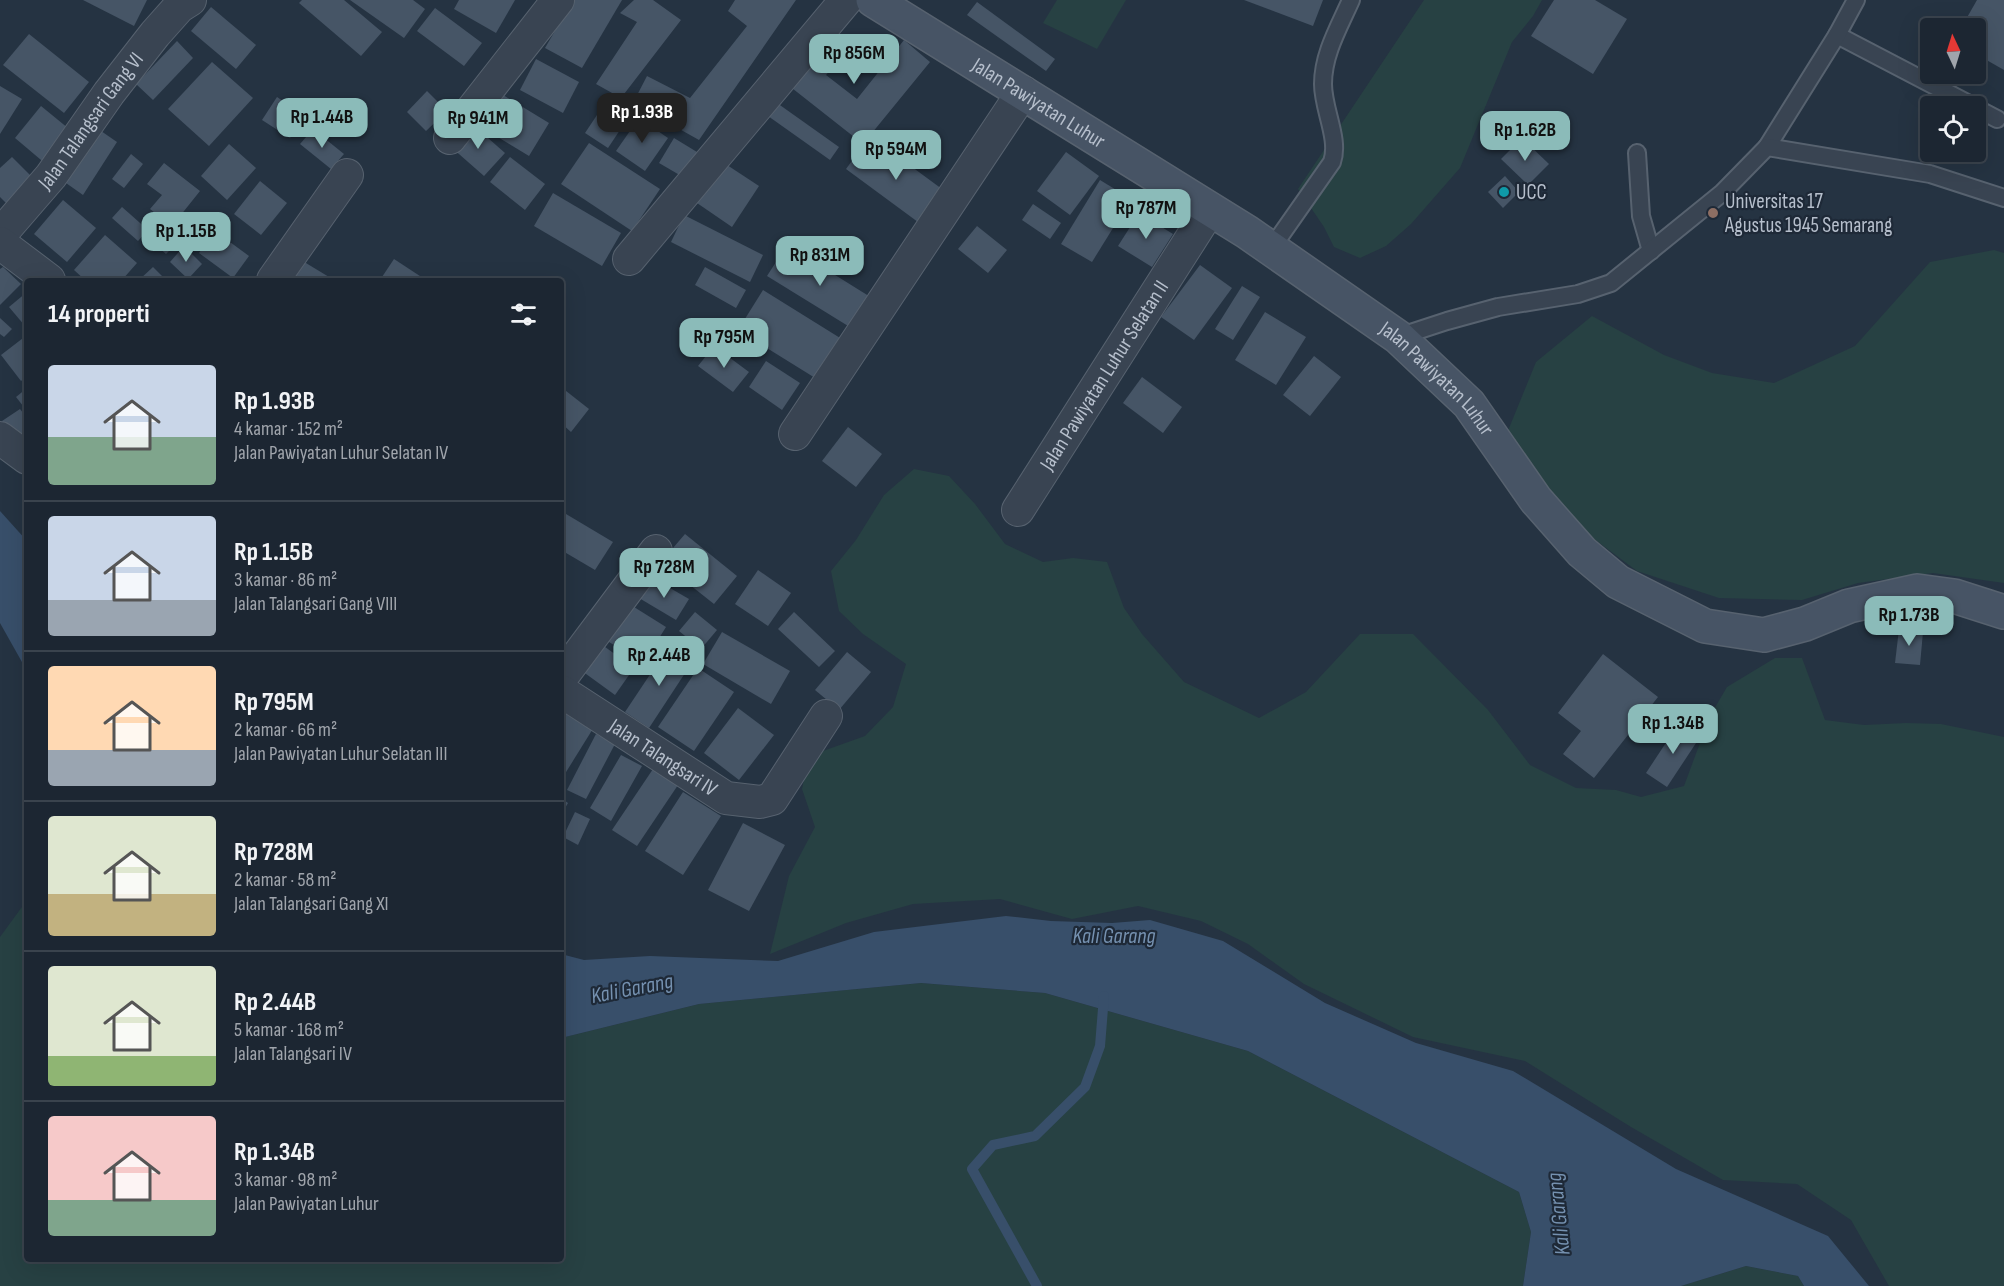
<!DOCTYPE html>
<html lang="id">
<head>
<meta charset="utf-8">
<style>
  :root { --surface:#1c2632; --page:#29323e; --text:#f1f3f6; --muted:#a0a5ac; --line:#3a434d; --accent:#8bbbb9 }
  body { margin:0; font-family:"Sofia Sans Condensed",sans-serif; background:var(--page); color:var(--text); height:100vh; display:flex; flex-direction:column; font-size:22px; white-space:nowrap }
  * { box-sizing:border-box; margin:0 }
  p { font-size:20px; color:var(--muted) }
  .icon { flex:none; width:33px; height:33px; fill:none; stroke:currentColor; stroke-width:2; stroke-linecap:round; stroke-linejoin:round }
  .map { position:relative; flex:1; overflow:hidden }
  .details { position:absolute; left:24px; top:278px; width:540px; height:984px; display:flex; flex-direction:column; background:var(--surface); border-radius:6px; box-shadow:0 6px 24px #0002,0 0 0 2px var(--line) }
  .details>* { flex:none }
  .needle { width:39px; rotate:356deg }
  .fabs { position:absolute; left:1920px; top:18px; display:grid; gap:12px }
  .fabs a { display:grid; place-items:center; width:66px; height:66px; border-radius:6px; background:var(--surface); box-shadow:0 6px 24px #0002,0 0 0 2px var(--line); font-size:30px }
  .price { position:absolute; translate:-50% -51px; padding:0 14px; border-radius:12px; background:var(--accent); color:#111; font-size:20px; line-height:39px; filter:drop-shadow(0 2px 3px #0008) }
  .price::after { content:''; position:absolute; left:50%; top:36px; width:18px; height:14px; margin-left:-9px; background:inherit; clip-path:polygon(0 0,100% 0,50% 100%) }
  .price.active { background:#222; color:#fff }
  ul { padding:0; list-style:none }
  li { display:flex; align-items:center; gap:18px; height:150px; padding:0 24px }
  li+li { border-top:2px solid var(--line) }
  li span { display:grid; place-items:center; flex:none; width:168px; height:120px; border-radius:6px; color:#555 }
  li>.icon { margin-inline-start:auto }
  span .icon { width:72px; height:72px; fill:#fffc; stroke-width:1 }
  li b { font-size:26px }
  h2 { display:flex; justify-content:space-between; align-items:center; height:72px; padding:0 24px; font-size:26px }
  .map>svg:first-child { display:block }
  .green { fill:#274143 }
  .water { fill:#384f6a }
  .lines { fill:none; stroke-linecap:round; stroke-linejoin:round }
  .stream { stroke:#384f6a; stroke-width:10 }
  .building { fill:#465566 }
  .lane-casing { stroke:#57626f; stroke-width:20 }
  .street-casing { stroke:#57626f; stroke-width:34 }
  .secondary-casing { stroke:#57626f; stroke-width:36 }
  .lane { stroke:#394452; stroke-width:16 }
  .street { stroke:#394452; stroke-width:32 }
  .secondary { stroke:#475465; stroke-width:33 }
  .culture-dot { fill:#0f9aa8; stroke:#1e2937; stroke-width:2 }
  .education-dot { fill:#8d6e63; stroke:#1e2937; stroke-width:2 }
  .labels { text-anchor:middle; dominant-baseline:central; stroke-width:4.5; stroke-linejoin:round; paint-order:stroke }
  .street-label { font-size:21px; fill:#b6bfcc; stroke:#1e2937 }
  .poi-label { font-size:21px; fill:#b6bfcc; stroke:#1e2937; text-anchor:start }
  .water-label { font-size:22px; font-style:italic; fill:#7591b0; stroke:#1e2937 }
</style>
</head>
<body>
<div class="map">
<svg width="2004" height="1286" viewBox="0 0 2004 1286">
  <rect width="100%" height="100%" fill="#253342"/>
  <g class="green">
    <path d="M1057,0h69l-29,49 -54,-26z"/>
    <path d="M1424,0h118l-9,16 -21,26 -52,126 -49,56 -25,22 -26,12 -26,-11 -10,-20 -26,-38z"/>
    <path d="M1994,250l10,3v330l-71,-10 -75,10 -56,17 -83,-2 -82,-27 -91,-68 -41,-65 31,-76 56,-46 72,39 48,18 62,10 81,-37 75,-84z"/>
    <path d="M914,469l35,7 26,28 30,40 38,18 30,-4 34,4 17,46 18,26 42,48 75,36 47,-26 54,-58h53l75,76 42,55 46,23 40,2 25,7 43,-11 26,-70 17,-29 48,-29h27l23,62 39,5 42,-2 35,1 63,13v549h-115l-38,-66 -54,-36 -74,-4 -92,-53 -106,-66 -112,-24 -109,-53 -56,-40 -47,-23 -63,-15 -66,13 -72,-20 -87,5 -67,19 -76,31 19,-78 26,-49 -13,-38 7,-33 56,-20 28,-29 13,-43 -43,-30 -24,-23 -8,-40 25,-31 28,-45z"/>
    <path d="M27,900v358h534v-220l138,-34 222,-21 124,10 203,58 271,141 12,40 -8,54h-1523v-349z"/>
    <path d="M1746,1266l52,10 6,10h-123z"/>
  </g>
  <g class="water">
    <path d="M0,511l27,30v130l-27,-48z"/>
    <path d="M1006,916l45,5 61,2 38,-3 73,21 102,62 91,40 97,28 163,98 152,67 41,50h-65l-6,-10 -52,-10 -65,20h-158l8,-54 -12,-40 -271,-141 -203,-58 -124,-10 -222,21 -138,34v-84l23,6 66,-4 128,5 96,-29z"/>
  </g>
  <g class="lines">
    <path class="stream" d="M1037,1286l-65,-117 21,-24 42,-9 50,-49 15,-41 4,-50"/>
  </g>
  <g class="building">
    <path d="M83,0h64l-13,26z"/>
    <path d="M302,0h42l38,32 -21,24 -62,-53z"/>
    <path d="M350,0h63l12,9 -21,29z"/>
    <path d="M459,0h56l-19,33 -42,-24z"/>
    <path d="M573,0h49l-40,68 -37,-20z"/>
    <path d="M634,0h19l28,20 -60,78 -25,-14 41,-62 -17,-9z"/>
    <path d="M735,0h61l-97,140 -66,-37 14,-27 43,22 57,-72 -19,-15z"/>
    <path d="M1244,0h79l-10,26z"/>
    <path d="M1554,0h41l32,19 -34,55 -62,-38z"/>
    <path d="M1977,0h27v70l-28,-16v-26h-15z"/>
    <path d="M977,2l78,57 -9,12 -79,-56z"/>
    <path d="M211,7l45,38 -20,24 -45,-38z"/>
    <path d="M435,8l47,35 -18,23 -47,-35z"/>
    <path d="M824,30l24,19 -22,26 31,24 47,-59 26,22 -67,82 -80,-63z"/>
    <path d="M29,34l60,48 -25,31 -61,-48z"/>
    <path d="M177,41l16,17 -40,42 -17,-16z"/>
    <path d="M536,59l43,23 -16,31 -43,-23z"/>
    <path d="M212,62l41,36 -44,48 -41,-37z"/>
    <path d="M0,86l22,13 -22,35z"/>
    <path d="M427,91l20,20 -21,20 -19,-19z"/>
    <path d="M503,95l46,28 -20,33 -46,-28z"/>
    <path d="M277,97l28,19 -15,22 -28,-18z"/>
    <path d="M770,98l69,49 -9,13 -69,-49z"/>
    <path d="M607,100l23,15 -22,33 -23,-15z"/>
    <path d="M41,106l33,27 -27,32 -32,-27z"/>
    <path d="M639,118l29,20 -23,33 -29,-20z"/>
    <path d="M471,123l34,30 -21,23 -33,-29z"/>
    <path d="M313,129l31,25 -13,15 -31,-25z"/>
    <path d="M101,131l16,11 -34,53 -17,-12z"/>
    <path d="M870,136l76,56 -24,33 -76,-56z"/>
    <path d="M674,138l23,14 -14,25 -24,-14z"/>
    <path d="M1522,138l27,26 -21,21 -27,-26z"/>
    <path d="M589,143l71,46 -28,42 -71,-47z"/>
    <path d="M229,144l27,24 -29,32 -26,-24z"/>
    <path d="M1066,152l33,24 -29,39 -33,-24z"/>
    <path d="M131,154l12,10 -19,24 -12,-9z"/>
    <path d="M12,157l23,23 -27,25 -8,-8v-29z"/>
    <path d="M510,157l35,27 -20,26 -35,-28z"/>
    <path d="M164,163l36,28 -28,35 -22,-17 12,-14 -15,-11z"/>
    <path d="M724,163l35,23 -27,41 -35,-24z"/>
    <path d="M1505,176l14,16 -16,16 -15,-16z"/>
    <path d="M1100,180l31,19 -39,63 -31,-18z"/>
    <path d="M260,181l27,22 -26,32 -27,-21z"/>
    <path d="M553,193l68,40 -19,33 -68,-40z"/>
    <path d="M63,200l33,28 -29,34 -33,-28z"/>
    <path d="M1033,204l28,19 -11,16 -28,-19z"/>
    <path d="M122,207l26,23 -10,11 -26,-23z"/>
    <path d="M1139,213l34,21 -21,33 -34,-21z"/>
    <path d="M684,215l79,40 -13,27 -79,-40z"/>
    <path d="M977,226l30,24 -19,23 -30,-24z"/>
    <path d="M215,231l34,25 -16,22 -34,-25z"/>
    <path d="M170,233l9,8 -13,13 -9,-8z"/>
    <path d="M105,235l32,28 -15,17h-37l-11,-10z"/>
    <path d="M787,245l85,53 -19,31 -86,-53z"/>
    <path d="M184,246l18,18 -14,15 -18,-17z"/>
    <path d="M296,257l38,23h-54z"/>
    <path d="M394,259l32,21h-46z"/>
    <path d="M1200,265l32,23 -38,52 -33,-23z"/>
    <path d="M3,267l18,17 -21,21v-36z"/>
    <path d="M153,267l13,13h-27z"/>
    <path d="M705,267l41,23 -10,18 -41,-23z"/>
    <path d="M1242,286l18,11 -27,43 -18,-11z"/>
    <path d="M763,290l82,51 -25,40 -82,-51z"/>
    <path d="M27,292v32l-2,2 -16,-19z"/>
    <path d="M1265,312l41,25 -30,48 -41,-25z"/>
    <path d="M0,318l12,11 -8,8 -4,-3z"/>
    <path d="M27,335v41l-6,5 -20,-26z"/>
    <path d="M714,346l35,26 -16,20 -35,-26z"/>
    <path d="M1314,356l27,21 -31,39 -27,-21z"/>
    <path d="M766,361l34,22 -18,27 -33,-23z"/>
    <path d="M1142,377l40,30 -19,26 -40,-30z"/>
    <path d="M561,387l28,22 -18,23 -10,-9z"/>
    <path d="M27,388v23l-11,-14z"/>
    <path d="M20,409l7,9v30l-4,3 -21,-30z"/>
    <path d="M848,427l34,27 -26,33 -34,-26z"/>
    <path d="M561,511l52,31 -18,28 -34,-20z"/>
    <path d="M685,534l52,42 -23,28 -53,-42z"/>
    <path d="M758,570l33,23 -23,33 -33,-22z"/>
    <path d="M651,577l38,22 -13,21 -37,-22z"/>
    <path d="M626,602l40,25 -23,37 -40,-26z"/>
    <path d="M695,612l22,18 -16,19 -22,-18z"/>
    <path d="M794,612l41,39 -16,16 -41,-38z"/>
    <path d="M1899,629l24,3 -3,33 -25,-2z"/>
    <path d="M722,632l68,39 -19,33 -68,-40z"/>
    <path d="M601,644l33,24 -19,27 -33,-24z"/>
    <path d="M669,646l24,15 -44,67 -24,-16z"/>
    <path d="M847,652l24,20 -32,38 -24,-20z"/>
    <path d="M1603,654l55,43 -64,81 -31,-24 18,-23 -23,-18z"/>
    <path d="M698,668l36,24 -40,59 -36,-24z"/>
    <path d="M565,708l29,19 -31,50 -2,-2v-61z"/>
    <path d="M738,708l36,27 -35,45 -35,-27z"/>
    <path d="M1679,723l21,14 -33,50 -21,-14z"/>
    <path d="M596,734l19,10 -29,55 -19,-9z"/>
    <path d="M621,755l21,11 -31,55 -21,-13z"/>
    <path d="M653,769l25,16 -41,61 -25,-16z"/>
    <path d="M683,792l38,24 -38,59 -38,-24z"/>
    <path d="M561,798l7,5 -7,12z"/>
    <path d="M575,812l15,7 -12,26 -15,-8z"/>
    <path d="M743,823l42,22 -36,66 -41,-21z"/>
  </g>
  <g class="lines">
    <g class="lane-casing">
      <g id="lane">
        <path d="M1837,35l136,71"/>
        <path d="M1976,108l21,11"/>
        <path d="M1767,147l70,-112 19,-35"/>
        <path d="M1637,153l4,63 10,35"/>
        <path d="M1271,249l61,-87c8,-23 -9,-52 -9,-78 0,-30 16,-57 28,-84"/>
        <path d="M1398,337l49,-16 51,-14 80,-13 33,-11 111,-90 45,-46 163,27 74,24"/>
      </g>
    </g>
    <g class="street-casing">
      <g id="street">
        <path d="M450,138l108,-138"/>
        <path id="s1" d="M0,235l51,-59 58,-83 46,-59 24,-27 11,-7"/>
        <path d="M0,243l49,37"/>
        <path d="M629,259l217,-259"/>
        <path d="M273,280l74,-105"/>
        <path d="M795,434l228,-342"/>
        <path d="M0,438l27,20"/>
        <path id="s2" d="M1018,510l192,-301"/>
        <path d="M561,678l95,-127"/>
        <path id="s3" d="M561,691l165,107 34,4 12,-3 54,-83"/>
      </g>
    </g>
    <g class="secondary-casing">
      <g id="secondary">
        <path id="s4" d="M873,0l374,232 151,105 71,67 67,96 46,52 36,30 87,44 59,9 41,-11 44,-18 68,-15 37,5 50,16"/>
      </g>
    </g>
    <use href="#lane" class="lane"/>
    <use href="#street" class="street"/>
    <use href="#secondary" class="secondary"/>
  </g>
  <circle class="culture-dot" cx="1504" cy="192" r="6"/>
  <circle class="education-dot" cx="1713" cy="213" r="6"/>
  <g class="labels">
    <g class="street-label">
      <text stroke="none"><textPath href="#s4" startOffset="195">Jalan Pawiyatan Luhur</textPath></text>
      <text stroke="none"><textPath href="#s1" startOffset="146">Jalan Talangsari Gang VI</textPath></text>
      <text stroke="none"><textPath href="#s2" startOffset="160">Jalan Pawiyatan Luhur Selatan II</textPath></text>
      <text stroke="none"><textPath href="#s4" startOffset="681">Jalan Pawiyatan Luhur</textPath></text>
      <text stroke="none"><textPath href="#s3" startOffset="122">Jalan Talangsari IV</textPath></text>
    </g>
    <g class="poi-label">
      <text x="1516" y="192">UCC</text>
      <text x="1725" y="201">Universitas 17<tspan x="1725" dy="24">Agustus 1945 Semarang</tspan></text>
    </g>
    <g class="water-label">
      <text x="1114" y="936">Kali Garang</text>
      <text transform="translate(632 989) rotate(-11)">Kali Garang</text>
      <text transform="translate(1559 1214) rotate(-96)">Kali Garang</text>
    </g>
  </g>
</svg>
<div class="fabs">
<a><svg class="needle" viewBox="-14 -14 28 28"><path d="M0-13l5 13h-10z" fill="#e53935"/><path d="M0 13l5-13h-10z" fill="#a0a5ac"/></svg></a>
<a><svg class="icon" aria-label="locate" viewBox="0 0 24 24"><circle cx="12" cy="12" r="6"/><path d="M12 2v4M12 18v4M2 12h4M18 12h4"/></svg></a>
</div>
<b class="price" style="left:854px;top:85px">Rp 856M</b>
<b class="price active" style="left:642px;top:144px">Rp 1.93B</b>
<b class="price" style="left:322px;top:149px">Rp 1.44B</b>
<b class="price" style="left:478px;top:150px">Rp 941M</b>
<b class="price" style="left:1525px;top:162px">Rp 1.62B</b>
<b class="price" style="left:896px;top:181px">Rp 594M</b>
<b class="price" style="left:1146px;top:240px">Rp 787M</b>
<b class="price" style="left:186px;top:263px">Rp 1.15B</b>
<b class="price" style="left:820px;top:287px">Rp 831M</b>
<b class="price" style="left:724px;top:369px">Rp 795M</b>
<b class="price" style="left:664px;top:599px">Rp 728M</b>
<b class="price" style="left:1909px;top:647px">Rp 1.73B</b>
<b class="price" style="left:659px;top:687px">Rp 2.44B</b>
<b class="price" style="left:1673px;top:755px">Rp 1.34B</b>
<section class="details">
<h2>14 properti<svg class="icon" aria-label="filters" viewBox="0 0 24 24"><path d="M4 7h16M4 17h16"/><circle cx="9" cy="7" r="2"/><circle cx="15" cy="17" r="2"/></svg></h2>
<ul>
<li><span style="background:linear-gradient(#c9d6e8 60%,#7fa58c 0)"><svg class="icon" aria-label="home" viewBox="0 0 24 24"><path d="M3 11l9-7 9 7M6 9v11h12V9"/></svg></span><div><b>Rp 1.93B</b><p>4 kamar · 152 m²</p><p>Jalan Pawiyatan Luhur Selatan IV</p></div></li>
<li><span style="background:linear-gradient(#c9d6e8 70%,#9aa5b1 0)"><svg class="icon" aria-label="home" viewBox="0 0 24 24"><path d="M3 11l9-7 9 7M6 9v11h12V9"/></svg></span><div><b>Rp 1.15B</b><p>3 kamar · 86 m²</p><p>Jalan Talangsari Gang VIII</p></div></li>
<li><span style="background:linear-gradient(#ffd9b3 70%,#9aa5b1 0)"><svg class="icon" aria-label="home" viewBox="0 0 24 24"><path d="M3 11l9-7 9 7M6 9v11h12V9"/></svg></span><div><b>Rp 795M</b><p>2 kamar · 66 m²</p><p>Jalan Pawiyatan Luhur Selatan III</p></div></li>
<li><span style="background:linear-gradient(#dfe7d0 65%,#c2b280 0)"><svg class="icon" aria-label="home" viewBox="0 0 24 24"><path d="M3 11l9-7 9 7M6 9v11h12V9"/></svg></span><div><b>Rp 728M</b><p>2 kamar · 58 m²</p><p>Jalan Talangsari Gang XI</p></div></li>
<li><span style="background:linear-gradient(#dfe7d0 75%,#8fb573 0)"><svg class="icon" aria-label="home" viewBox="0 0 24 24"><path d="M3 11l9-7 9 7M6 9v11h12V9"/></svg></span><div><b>Rp 2.44B</b><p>5 kamar · 168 m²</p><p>Jalan Talangsari IV</p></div></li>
<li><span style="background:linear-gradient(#f6c9c9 70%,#7fa58c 0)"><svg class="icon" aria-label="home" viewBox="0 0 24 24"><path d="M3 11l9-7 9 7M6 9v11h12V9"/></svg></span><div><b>Rp 1.34B</b><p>3 kamar · 98 m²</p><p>Jalan Pawiyatan Luhur</p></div></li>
</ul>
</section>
</div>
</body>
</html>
